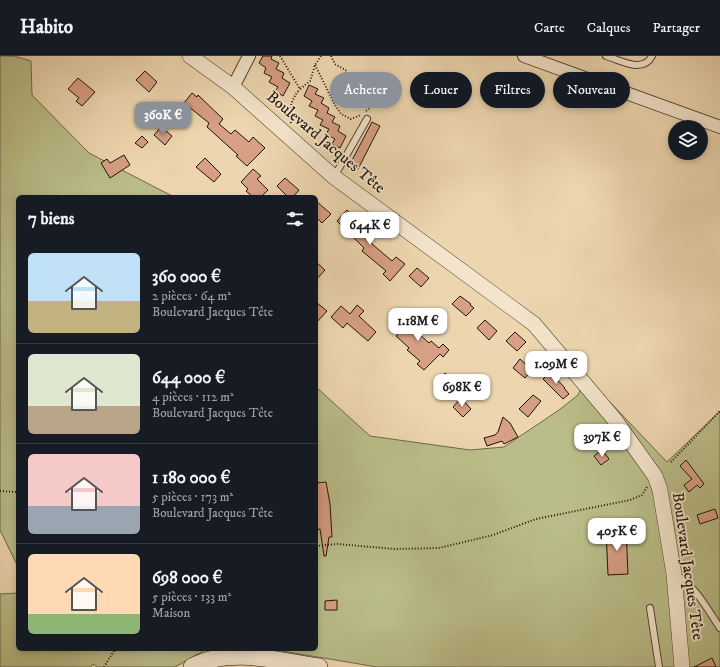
<!DOCTYPE html>
<html lang="fr">
<head>
<meta charset="utf-8">
<style>
  :root { --surface:#171b24; --page:#242831; --text:#f1f3f6; --muted:#9ea1a6; --line:#363941; --accent:#8c9099 }
  body { margin:0; font-family:"IM FELL DW Pica",serif; background:var(--page); color:var(--text); height:100vh; display:flex; flex-direction:column; font-size:15px; white-space:nowrap }
  * { box-sizing:border-box; margin:0 }
  p { font-size:13px; color:var(--muted) }
  .icon { flex:none; width:22px; height:22px; fill:none; stroke:currentColor; stroke-width:2; stroke-linecap:round; stroke-linejoin:round }
  .map { position:relative; flex:1; overflow:hidden }
  .side { position:absolute; left:16px; top:139px; width:302px; height:456px; display:flex; flex-direction:column; background:var(--surface); border-radius:6px; box-shadow:0 2px 6px #0003 }
  .side>* { flex:none }
  .banner { position:absolute; left:330px; top:16px; width:330px; height:36px; display:flex; gap:8px }
  .controls { position:absolute; left:668px; top:64px; display:grid; gap:8px }
  .controls a { display:grid; place-items:center; width:40px; height:40px; border-radius:50%; background:var(--surface); box-shadow:0 2px 6px #0003; font-size:20px }
  .price { position:absolute; translate:-50% -34px; padding:0 9px; border-radius:8px; background:#fff; color:#222; font-size:13px; line-height:26px; filter:drop-shadow(0 1px 2px #0008) }
  .price::after { content:''; position:absolute; left:50%; top:24px; width:12px; height:9px; margin-left:-6px; background:inherit; clip-path:polygon(0 0,100% 0,50% 100%) }
  .price.selected { background:var(--accent); color:#fff }
  ul { padding:0; list-style:none }
  li { display:flex; align-items:center; gap:12px; height:100px; padding:0 12px }
  li+li { border-top:1px solid var(--line) }
  li span { display:grid; place-items:center; flex:none; width:112px; height:80px; border-radius:6px; color:#555 }
  li>.icon { margin-inline-start:auto }
  span .icon { width:48px; height:48px; fill:#fffc; stroke-width:1 }
  li b { font-size:17px }
  h2 { display:flex; justify-content:space-between; align-items:center; height:48px; padding:0 12px; font-size:17px }
  .pill { padding:0 14px; border-radius:18px; background:var(--surface); box-shadow:0 2px 6px #0003; font-size:14px; line-height:36px }
  .pill.selected { background:var(--accent); color:#fff }
  header { display:flex; align-items:center; gap:24px; box-sizing:border-box; height:56px; padding:0 20px; background:var(--surface); border-bottom:1px solid var(--line) }
  header strong { font-size:19px }
  nav { display:flex; gap:22px; margin-inline-start:auto; font-size:14px }
  .map>svg:first-child { display:block }
  .green { fill:#babd89; stroke:#6d6848 }
  .building { fill:#d79f83; stroke:#201408 }
  .lines { fill:none; stroke-linecap:round; stroke-linejoin:round }
  .service-casing { stroke:#534432; stroke-width:8 }
  .minor-casing { stroke:#534432; stroke-width:14 }
  .tertiary-casing { stroke:#534432; stroke-width:16 }
  .secondary-casing { stroke:#201408; stroke-width:18 }
  .path { stroke:#201408; stroke-width:2; stroke-dasharray:1 2; stroke-linecap:butt }
  .service { stroke:#f3e4cb; stroke-width:6 }
  .minor { stroke:#f3e4cb; stroke-width:12 }
  .tertiary { stroke:#f3e4cb; stroke-width:15 }
  .secondary { stroke:#f3e4cb; stroke-width:17 }
  .labels { text-anchor:middle; dominant-baseline:central; stroke-width:3.5; stroke-linejoin:round; paint-order:stroke }
  .street-label { font-size:16px; fill:#201408; stroke:#f3e4cb }
</style>
</head>
<body>
<header>
<strong>Habito</strong>
<nav><a>Carte</a><a>Calques</a><a>Partager</a></nav>
</header>
<div class="map">
<svg width="720" height="611" viewBox="0 0 720 611">
  <rect width="100%" height="100%" fill="#edd6af"/>
  <filter id="stains"><feTurbulence type="fractalNoise" baseFrequency=".005" numOctaves="4"/><feColorMatrix values="0 0 0 0 .2 0 0 0 0 .09 0 0 0 0 .02 0 0 0 .5 -.17"/></filter>
  <radialGradient id="worn" r=".72"><stop offset=".6" stop-color="#630" stop-opacity="0"/><stop offset="1" stop-color="#630" stop-opacity=".3"/></radialGradient>
  <g class="green">
    <path d="M0,0h14l17,5 1,34 57,58 85,44h-156v370l-18,-37z"/>
    <path d="M586,321l81,85 53,-51v256h-343l-107,-18h46v-262l54,49 100,14 34,-3 55,-37 19,-15z"/>
    <path d="M18,537v56h189l-32,18h-78l-4,-3 -2,3h-91v-73z"/>
  </g>
  <g class="building">
    <path d="M263,0h9l-1,3 8,4 -3,6 8,4 -2,5 8,5 -7,13 -8,-5 3,-4 -9,-5 3,-5 -8,-4 2,-5 -7,-5z"/>
    <path d="M145,15l12,11 -8,10 -13,-12z"/>
    <path d="M78,22l17,14 -13,14 -6,-5 3,-3 -11,-9z"/>
    <path d="M387,23l8,4 -6,12 -8,-4 -3,5 -8,-4 7,-12 7,4z"/>
    <path d="M355,28l11,7 -4,8 -5,-3 -5,8 -11,-6 4,-8 5,2z"/>
    <path d="M309,29l9,4 -3,5 9,4 -3,5 8,5 -2,5 8,4 -3,5 8,4 -2,5 8,5 -6,12 -8,-4 3,-5 -9,-5 3,-5 -9,-4 3,-5 -8,-4 3,-6 -9,-4 3,-5 -8,-5z"/>
    <path d="M192,37l5,4 1,-2 25,24 -4,5 12,10 4,-4 14,12 4,-5 12,11 -18,18 -11,-10 2,-1 -31,-28 2,-4 -25,-20z"/>
    <path d="M372,66l8,4 -22,43 -8,-5z"/>
    <path d="M161,71l11,9 -7,9 -11,-10z"/>
    <path d="M142,80l6,6 -6,6 -7,-5z"/>
    <path d="M124,99l6,10 -20,13 -9,-15 6,-4 3,4z"/>
    <path d="M205,102l16,16 -7,8 -18,-15z"/>
    <path d="M253,113l8,7 -4,3 11,11 -7,7h-8l-7,-6 2,-2 -7,-7z"/>
    <path d="M285,122l14,12 -6,7h-5l-11,-11z"/>
    <path d="M316,145l15,13 -9,9 -6,-6z"/>
    <path d="M347,154l15,16 -2,2 8,7 -3,3 27,23 4,-4 9,7 -15,17 -7,-7 3,-3 -24,-20 2,-3 -27,-27z"/>
    <path d="M316,206l9,8 -9,10z"/>
    <path d="M417,212l12,10 -8,9 -12,-11z"/>
    <path d="M460,240l11,8 -1,1 4,3 -8,8 -14,-12z"/>
    <path d="M316,246l11,9 -11,12z"/>
    <path d="M357,249l7,6 -5,5 17,16 -8,9 -21,-18 -4,5 -12,-11 10,-11 9,8z"/>
    <path d="M409,252l7,6 -6,6 11,10 -3,3 11,10 2,-2 8,7 4,-4 6,6 -6,7 -3,-3 -16,16 -7,-6 3,-3 -13,-11 2,-2 -13,-12 3,-3 -3,-3 6,-8 -3,-3z"/>
    <path d="M485,264l12,11 -8,9 -12,-12z"/>
    <path d="M515,276l11,10 -9,9 -11,-10z"/>
    <path d="M520,303l12,11 -7,8 -12,-10z"/>
    <path d="M550,316l15,16h-1l5,6 -6,5 -20,-20z"/>
    <path d="M445,317l14,12 -9,10 -14,-13z"/>
    <path d="M533,339l8,6 -13,16 -9,-8z"/>
    <path d="M461,342l10,11 -8,8 -10,-10z"/>
    <path d="M503,361l7,6 8,14 -14,7 -2,-3 -15,5 -3,-8 11,-3 3,-3z"/>
    <path d="M602,394l7,9 -8,6 -7,-9z"/>
    <path d="M686,404l18,24 -4,4 -3,-3 -8,7 -5,-7 8,-6 -12,-13z"/>
    <path d="M326,426l4,22 2,33h-3l-3,19h-2l-4,-27 -4,1v-47z"/>
    <path d="M715,453l3,9 -18,6 -3,-9z"/>
    <path d="M626,472l2,46 -20,1 -2,-46z"/>
    <path d="M337,544v10h-12v-9z"/>
    <path d="M712,602l4,9h-22z"/>
  </g>
  <g class="lines">
    <g class="service-casing">
      <g id="service">
        <path d="M606,0c14,4 37,18 46,0"/>
        <path d="M334,121l33,-58"/>
        <path d="M675,518c22,14 31,33 45,54"/>
        <path d="M650,552l9,59"/>
      </g>
    </g>
    <g class="minor-casing">
      <g id="minor">
        <path d="M524,0l196,71"/>
        <path d="M233,31l16,-31"/>
      </g>
    </g>
    <g class="tertiary-casing">
      <path id="tertiary" d="M190,0l43,31 101,90 200,147 81,96 40,56 5,14 14,84 8,93"/>
    </g>
    <g class="secondary-casing">
      <path id="secondary" d="M192,611c37,-21 87,-6 127,0"/>
    </g>
    <g class="path">
      <path d="M280,0l20,33 10,-8 5,-16 6,-9"/>
      <path d="M331,0l4,8 12,7"/>
      <path d="M315,9l20,40 6,9 10,5 10,-4"/>
      <path d="M366,55l11,-9"/>
      <path d="M291,67c-2,-14 0,-24 9,-34"/>
      <path d="M671,406l49,-51"/>
      <path d="M0,435l16,1 2,-1"/>
      <path d="M316,490l21,-2 58,5 44,-1 54,-13 43,-16 94,-19 12,-5 5,-8"/>
      <path d="M104,611l11,-18"/>
    </g>
    <use href="#service" class="service"/>
    <use href="#minor" class="minor"/>
    <use href="#tertiary" class="tertiary"/>
    <use href="#secondary" class="secondary"/>
  </g>
  <g class="labels">
    <g class="street-label">
      <text transform="translate(326 86) rotate(40)">Boulevard Jacques Tête</text>
      <text transform="translate(688 510) rotate(82)">Boulevard Jacques Tête</text>
    </g>
  </g>
  <rect width="100%" height="100%" filter="url(#stains)"/>
  <rect width="100%" height="100%" fill="url(#worn)"/>
</svg>
<div class="controls">
<a><svg class="icon" aria-label="layers" viewBox="0 0 24 24"><path d="M12 4l9 5-9 5-9-5zM3 14l9 5 9-5"/></svg></a>
</div>
<b class="price selected" style="left:163px;top:80px">360K €</b>
<b class="price" style="left:370px;top:190px">644K €</b>
<b class="price" style="left:418px;top:286px">1.18M €</b>
<b class="price" style="left:556px;top:329px">1.09M €</b>
<b class="price" style="left:462px;top:352px">698K €</b>
<b class="price" style="left:602px;top:402px">397K €</b>
<b class="price" style="left:617px;top:496px">405K €</b>
<div class="banner">
<a class="pill selected">Acheter</a>
<a class="pill">Louer</a>
<a class="pill">Filtres</a>
<a class="pill">Nouveau</a>
</div>
<section class="side">
<h2>7 biens<svg class="icon" aria-label="filters" viewBox="0 0 24 24"><path d="M4 7h16M4 17h16"/><circle cx="9" cy="7" r="2"/><circle cx="15" cy="17" r="2"/></svg></h2>
<ul>
<li><span style="background:linear-gradient(#bfe0f5 60%,#c2b280 0)"><svg class="icon" aria-label="home" viewBox="0 0 24 24"><path d="M3 11l9-7 9 7M6 9v11h12V9"/></svg></span><div><b>360 000 €</b><p>2 pièces · 64 m²</p><p>Boulevard Jacques Tête</p></div></li>
<li><span style="background:linear-gradient(#dfe7d0 65%,#b9a48a 0)"><svg class="icon" aria-label="home" viewBox="0 0 24 24"><path d="M3 11l9-7 9 7M6 9v11h12V9"/></svg></span><div><b>644 000 €</b><p>4 pièces · 112 m²</p><p>Boulevard Jacques Tête</p></div></li>
<li><span style="background:linear-gradient(#f6c9c9 65%,#9aa5b1 0)"><svg class="icon" aria-label="home" viewBox="0 0 24 24"><path d="M3 11l9-7 9 7M6 9v11h12V9"/></svg></span><div><b>1 180 000 €</b><p>5 pièces · 173 m²</p><p>Boulevard Jacques Tête</p></div></li>
<li><span style="background:linear-gradient(#ffd9b3 75%,#8fb573 0)"><svg class="icon" aria-label="home" viewBox="0 0 24 24"><path d="M3 11l9-7 9 7M6 9v11h12V9"/></svg></span><div><b>698 000 €</b><p>5 pièces · 133 m²</p><p>Maison</p></div></li>
</ul>
</section>
</div>
</body>
</html>
